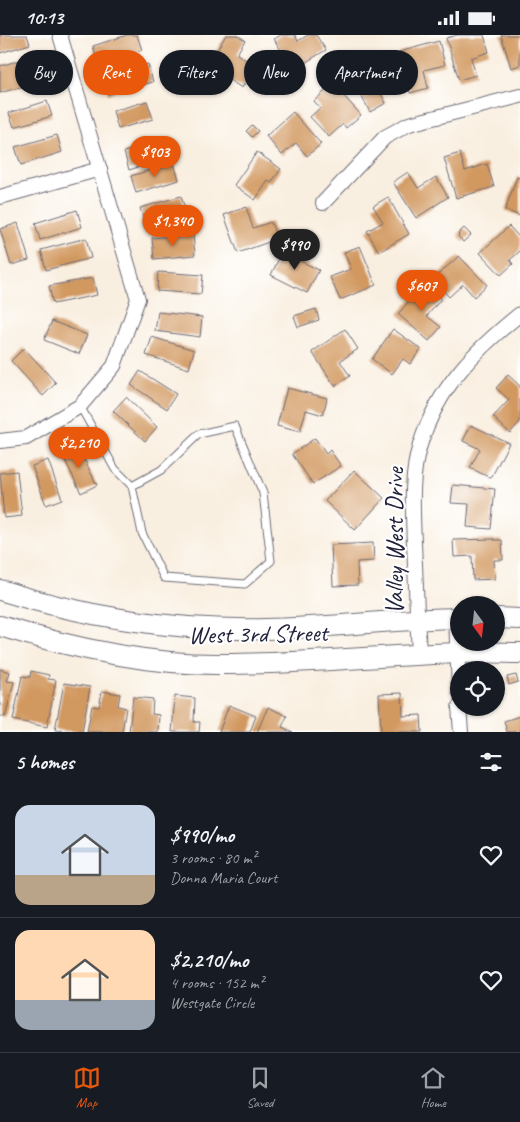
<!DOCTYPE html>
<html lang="en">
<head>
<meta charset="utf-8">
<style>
  :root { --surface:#171b24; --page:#242831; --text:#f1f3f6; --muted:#9ea1a6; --line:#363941; --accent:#ea580c }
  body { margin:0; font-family:Caveat,sans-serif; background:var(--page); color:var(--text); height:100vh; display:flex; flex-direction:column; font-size:19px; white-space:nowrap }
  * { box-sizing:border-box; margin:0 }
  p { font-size:16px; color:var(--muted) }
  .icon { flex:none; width:28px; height:28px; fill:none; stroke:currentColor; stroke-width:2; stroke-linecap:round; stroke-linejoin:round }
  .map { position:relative; height:697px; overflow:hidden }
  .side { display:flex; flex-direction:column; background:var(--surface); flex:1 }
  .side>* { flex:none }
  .banner { position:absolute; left:15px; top:15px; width:490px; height:45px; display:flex; gap:10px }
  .needle { width:32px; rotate:165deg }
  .fabs { position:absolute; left:450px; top:561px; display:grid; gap:10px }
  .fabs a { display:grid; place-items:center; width:55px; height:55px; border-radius:50%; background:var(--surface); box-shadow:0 1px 4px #0004; font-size:25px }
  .price { position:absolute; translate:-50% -42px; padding:0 11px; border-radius:18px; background:var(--accent); color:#fff; font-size:16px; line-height:32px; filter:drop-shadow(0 1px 2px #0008) }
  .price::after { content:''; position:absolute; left:50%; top:30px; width:15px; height:11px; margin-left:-8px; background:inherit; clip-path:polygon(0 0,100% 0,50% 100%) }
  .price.active { background:#222; color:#fff }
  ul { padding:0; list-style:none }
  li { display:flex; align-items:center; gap:15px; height:125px; padding:0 15px }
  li+li { border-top:1px solid var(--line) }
  li span { display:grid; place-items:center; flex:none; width:140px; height:100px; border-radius:15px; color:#555 }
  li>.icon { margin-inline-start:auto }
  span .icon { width:60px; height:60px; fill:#fffc; stroke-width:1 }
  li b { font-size:21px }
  h2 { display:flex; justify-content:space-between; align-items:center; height:60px; padding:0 15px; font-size:21px }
  .chip { padding:0 18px; border-radius:22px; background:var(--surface); box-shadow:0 1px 4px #0004; font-size:18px; line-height:45px }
  .chip.active { background:var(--accent); color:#fff }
  .status { display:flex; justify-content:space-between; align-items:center; height:35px; padding:0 25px; background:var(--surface); direction:ltr }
  .status svg { height:14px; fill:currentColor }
  .tab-bar { display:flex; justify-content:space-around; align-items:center; height:70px; border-top:1px solid var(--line); background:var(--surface); font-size:14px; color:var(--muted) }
  .tab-bar a { display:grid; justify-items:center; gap:2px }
  .tab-bar .active { color:var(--accent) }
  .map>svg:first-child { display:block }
  .building { fill:#d1985f }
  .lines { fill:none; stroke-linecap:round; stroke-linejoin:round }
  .lane-casing { stroke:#6d6a75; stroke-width:9 }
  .street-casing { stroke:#6d6a75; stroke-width:16 }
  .secondary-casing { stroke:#6d6a75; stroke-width:22 }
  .lane { stroke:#fff; stroke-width:7 }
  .street { stroke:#fff; stroke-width:14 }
  .secondary { stroke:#fff; stroke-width:20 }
  .labels { text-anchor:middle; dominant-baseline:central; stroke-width:4.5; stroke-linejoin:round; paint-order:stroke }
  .street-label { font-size:25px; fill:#22223b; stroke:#fff }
</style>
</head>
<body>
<div class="status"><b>10:13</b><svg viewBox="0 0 49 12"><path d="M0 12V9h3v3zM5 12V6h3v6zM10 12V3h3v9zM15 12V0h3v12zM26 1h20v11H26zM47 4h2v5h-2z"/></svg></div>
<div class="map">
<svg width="520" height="697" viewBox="0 0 520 697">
  <rect width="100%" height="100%" fill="#fff"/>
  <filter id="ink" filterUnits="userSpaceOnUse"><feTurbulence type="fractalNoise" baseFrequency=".02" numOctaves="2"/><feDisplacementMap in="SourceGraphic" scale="10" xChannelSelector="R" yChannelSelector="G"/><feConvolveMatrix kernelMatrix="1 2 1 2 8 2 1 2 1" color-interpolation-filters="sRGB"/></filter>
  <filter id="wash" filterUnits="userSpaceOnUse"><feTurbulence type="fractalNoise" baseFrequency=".0096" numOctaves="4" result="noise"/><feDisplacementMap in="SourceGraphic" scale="20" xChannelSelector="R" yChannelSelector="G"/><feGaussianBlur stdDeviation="1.12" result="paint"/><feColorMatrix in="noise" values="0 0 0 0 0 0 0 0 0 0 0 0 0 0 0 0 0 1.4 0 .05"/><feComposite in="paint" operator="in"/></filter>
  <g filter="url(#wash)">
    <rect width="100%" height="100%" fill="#f9efe0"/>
    <g id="blocks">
      <g class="building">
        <path d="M0,0h27l3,9 -30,9z"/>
        <path d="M127,0h10l5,15 -44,13 -5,-17z"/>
        <path d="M226,0h11l8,5 -8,14 18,12 -13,22 -35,-22z"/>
        <path d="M281,0h14l3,6 10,-6h8l10,15 -33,20 -19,-31z"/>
        <path d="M458,0h26l5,17 -18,6 5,17 -17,5 -13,-42z"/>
        <path d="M501,0h19v30l-9,3z"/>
        <path d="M439,6l6,24 -21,5 4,18 -18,5 -11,-41z"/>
        <path d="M34,21l7,25 -41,12v-27z"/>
        <path d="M382,22l11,22 -15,9 8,15 -16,9 -20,-37z"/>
        <path d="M148,29l5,18 -45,12 -5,-17z"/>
        <path d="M333,49l28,31 -15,13 -3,-4 -14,13 -19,-20 10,-9 -6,-7z"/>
        <path d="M47,66l5,15 -38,11 -5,-14z"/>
        <path d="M147,66l6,18 -35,10 -5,-18z"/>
        <path d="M293,77l28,32 -14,12 -11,-13 -14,12 -16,-19z"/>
        <path d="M252,90l6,6 -6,6 -6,-6z"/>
        <path d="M57,100l5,17 -41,13 -6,-18z"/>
        <path d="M167,104l6,17 -44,14 -5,-18z"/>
        <path d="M257,117l24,17 -10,14 -3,-2 -13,19 -21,-15z"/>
        <path d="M460,118l5,18 22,-7 7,23 -38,11 -12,-40z"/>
        <path d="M174,128l5,17 -43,13 -5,-17z"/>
        <path d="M408,137l10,16 18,-11 12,20 -32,21 -23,-36z"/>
        <path d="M517,142l3,1v38l-15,-6z"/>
        <path d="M181,161l6,19 -41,12 -6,-19z"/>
        <path d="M388,162l21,37 -30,18 -12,-21 16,-9 -10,-16z"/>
        <path d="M246,172l7,21 18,-6 6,17 -39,14 -14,-38z"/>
        <path d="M77,175l5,17 -42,13 -5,-17z"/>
        <path d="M18,188l11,37 -18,5 -11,-36z"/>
        <path d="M509,191l11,12v13l-10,9 3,4 -12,11 -21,-22z"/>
        <path d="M464,193l7,7 -8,7 -5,-6 1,-1 -1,-1z"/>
        <path d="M193,199l2,21 -41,4 -2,-21z"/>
        <path d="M86,203l5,20 -45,12 -5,-20z"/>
        <path d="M360,211l16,39 -36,15 -10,-23 21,-8 -7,-17z"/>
        <path d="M284,213l16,8 -2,4 21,10 -12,23 -36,-18z"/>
        <path d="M459,221l28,29 -13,12 -11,-13 -14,13 -16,-18z"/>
        <path d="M158,237l45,3 -2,19 -44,-3z"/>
        <path d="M93,243l4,17 -44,9 -4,-18z"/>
        <path d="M424,249l17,15 -14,17 14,11 -12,14 -31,-27z"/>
        <path d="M316,274l3,11 -21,7 -4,-11z"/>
        <path d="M158,277l44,5 -2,20 -45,-6z"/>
        <path d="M52,286l35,14 -8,19 -35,-14z"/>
        <path d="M345,294l13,20 -18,12 10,15 -15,10 -23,-34z"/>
        <path d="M393,294l28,20 -11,15 -7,-5 -11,15 -20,-15z"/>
        <path d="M152,302l42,13 -5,19 -43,-14z"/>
        <path d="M24,313l32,35 -13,13 -32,-35z"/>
        <path d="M140,336l36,23 -9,15 -36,-24z"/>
        <path d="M508,340l12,11v36l-10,11 -17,-16 16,-17 -13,-12z"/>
        <path d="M287,353l40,10 -4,17 -17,-5 -6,22 -23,-6z"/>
        <path d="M126,362l31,30 -12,14 -32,-30z"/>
        <path d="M471,390l38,18 -18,35 -21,-10 10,-19 -17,-8z"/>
        <path d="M315,403l11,16 4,-4 11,16 -28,18 -21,-30z"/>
        <path d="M77,410l20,40 -16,8 -20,-41z"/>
        <path d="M48,425l14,39 -16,6 -14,-39z"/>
        <path d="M354,435l30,28 -29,32 -30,-29z"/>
        <path d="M17,436l5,45 -18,2 -4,-45z"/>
        <path d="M453,450l42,4 -4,40 -24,-2 2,-23 -18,-1z"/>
        <path d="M494,504v1h8l1,20h-9l1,19 -22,1 -1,-24 -18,1 -1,-17z"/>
        <path d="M373,508l1,18 -17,1 1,23 -25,1 -2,-41z"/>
        <path d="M0,634l10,3 -3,9 7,1 -9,35 -5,-1z"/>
        <path d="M31,636l18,4 -1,4 8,1 -9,47 -34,-7 9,-44 8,1z"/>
        <path d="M516,640l2,7 -9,3 -2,-8z"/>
        <path d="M64,648l26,4 -8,45 -27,-2z"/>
        <path d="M102,656l18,3 -2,12 8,2 -4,24h-35l5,-26 7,1z"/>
        <path d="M402,658l1,23 18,-1 1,17h-41l-2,-38z"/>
        <path d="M175,661l20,2 -1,24h6l-1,10h-27z"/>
        <path d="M133,662l20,2 -1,15 7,1 -1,17h-29z"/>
        <path d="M229,670l27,11 -6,16h-31z"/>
        <path d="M268,672l19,9 -5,11 11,5h-36z"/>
        <path d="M520,681v16h-13l-3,-11z"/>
      </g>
    </g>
  </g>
  <g filter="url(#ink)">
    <use href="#blocks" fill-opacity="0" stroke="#6d6a75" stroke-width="1"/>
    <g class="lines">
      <g class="lane-casing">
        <path id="lane" d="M80,371l35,63 17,17 10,47 22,45 81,6 26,-23 -8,-68 -28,-67 -36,8 -38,36 -29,16"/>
      </g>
      <g class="street-casing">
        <g id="street">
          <path d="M0,162l100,-28"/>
          <path d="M323,168l62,-66 24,-13 111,-28"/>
          <path d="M0,406l26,-3 54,-32 34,-40 24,-67 -78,-264"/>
          <path d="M456,583l3,73"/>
          <path d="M419,619c-2,-36 -3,-73 -5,-110 -1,-33 -4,-67 6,-99 18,-58 54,-94 100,-131"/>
          <path d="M459,672l2,25"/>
        </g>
      </g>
      <g class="secondary-casing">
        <g id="secondary">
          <path d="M0,555c85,27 176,41 266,39 64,-1 128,-10 193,-11"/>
          <path d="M496,583l24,1"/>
          <path d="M0,591c68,21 145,38 216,38 102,1 202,-14 304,-11"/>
        </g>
      </g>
      <use href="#lane" class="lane"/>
      <use href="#street" class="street"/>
      <use href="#secondary" class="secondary"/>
    </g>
  </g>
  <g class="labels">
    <g class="street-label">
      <text transform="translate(395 506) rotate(-90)">Valley West Drive</text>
      <text transform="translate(258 599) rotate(-1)">West 3rd Street</text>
    </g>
  </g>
</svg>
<div class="fabs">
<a><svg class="needle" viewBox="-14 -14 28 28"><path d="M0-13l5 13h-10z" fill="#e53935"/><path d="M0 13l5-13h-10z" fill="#9ea1a6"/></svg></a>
<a><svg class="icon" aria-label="locate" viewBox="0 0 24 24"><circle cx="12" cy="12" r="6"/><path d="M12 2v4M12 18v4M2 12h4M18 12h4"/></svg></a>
</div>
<b class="price" style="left:155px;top:143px">$903</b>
<b class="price" style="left:173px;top:212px">$1,340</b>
<b class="price active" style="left:295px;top:236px">$990</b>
<b class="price" style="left:422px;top:277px">$607</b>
<b class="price" style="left:79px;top:434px">$2,210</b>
<div class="banner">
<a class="chip">Buy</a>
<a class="chip active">Rent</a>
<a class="chip">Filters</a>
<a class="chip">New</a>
<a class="chip">Apartment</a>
</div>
</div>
<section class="side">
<h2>5 homes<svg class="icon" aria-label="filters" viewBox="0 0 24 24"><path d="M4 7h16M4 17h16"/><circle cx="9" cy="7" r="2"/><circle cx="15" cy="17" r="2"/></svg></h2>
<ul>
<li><span style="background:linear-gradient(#c9d6e8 70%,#b9a48a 0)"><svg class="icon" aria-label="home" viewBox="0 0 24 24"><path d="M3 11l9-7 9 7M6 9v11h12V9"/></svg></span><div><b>$990/mo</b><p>3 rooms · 80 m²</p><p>Donna Maria Court</p></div><svg class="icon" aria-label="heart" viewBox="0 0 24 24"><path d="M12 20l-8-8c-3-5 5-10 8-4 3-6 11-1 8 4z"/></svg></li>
<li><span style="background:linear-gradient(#ffd9b3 70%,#9aa5b1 0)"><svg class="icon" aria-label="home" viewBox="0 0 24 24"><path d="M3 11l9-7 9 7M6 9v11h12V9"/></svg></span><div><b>$2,210/mo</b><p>4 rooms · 152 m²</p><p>Westgate Circle</p></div><svg class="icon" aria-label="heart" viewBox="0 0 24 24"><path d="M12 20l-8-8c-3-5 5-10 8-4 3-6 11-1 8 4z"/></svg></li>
</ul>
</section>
<nav class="tab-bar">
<a class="active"><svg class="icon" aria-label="map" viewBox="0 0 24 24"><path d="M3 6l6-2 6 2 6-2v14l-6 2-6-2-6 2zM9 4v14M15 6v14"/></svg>Map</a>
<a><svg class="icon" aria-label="saved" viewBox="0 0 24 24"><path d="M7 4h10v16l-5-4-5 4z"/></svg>Saved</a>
<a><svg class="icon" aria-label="home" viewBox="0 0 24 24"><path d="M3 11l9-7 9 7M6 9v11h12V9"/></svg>Home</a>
</nav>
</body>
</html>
